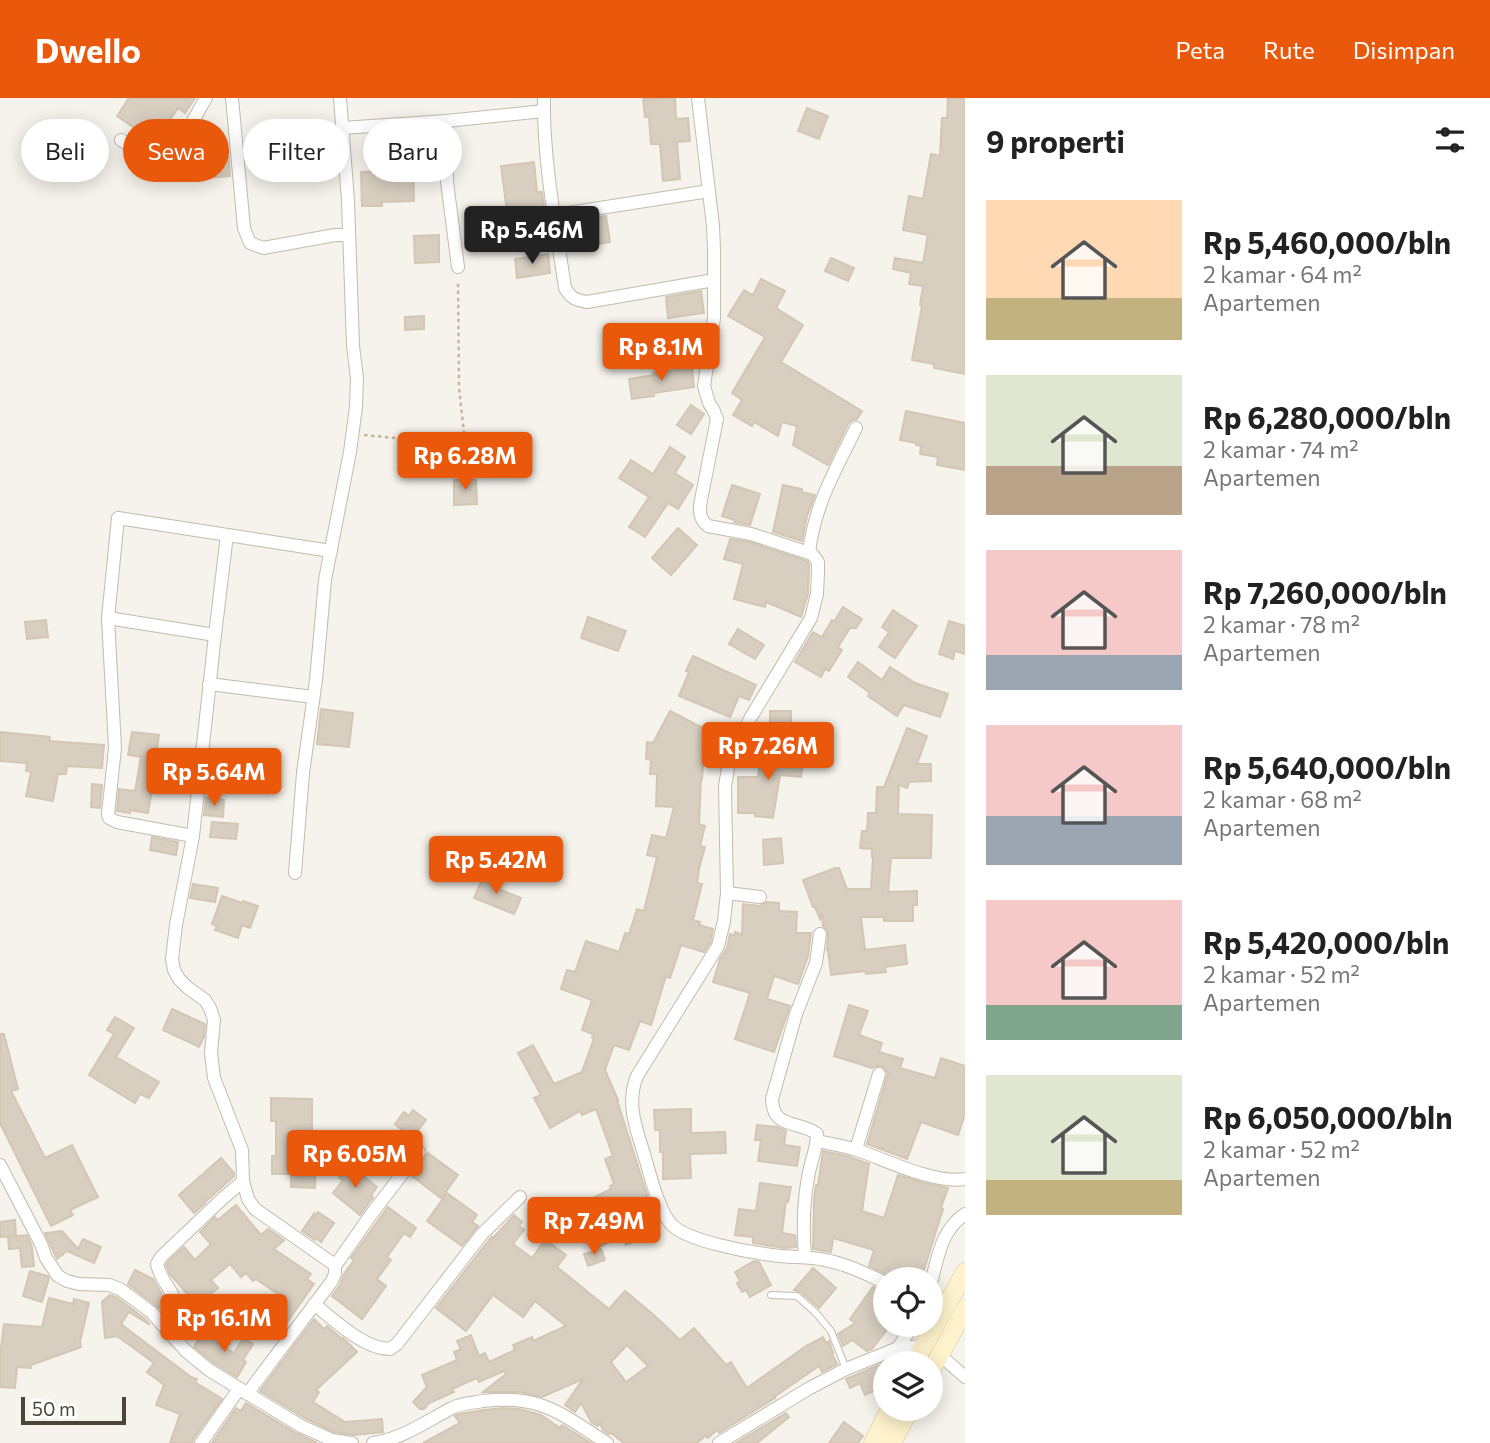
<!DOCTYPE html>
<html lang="id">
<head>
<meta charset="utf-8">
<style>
  :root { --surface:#fff; --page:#f2f2f2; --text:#222; --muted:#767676; --accent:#ea580c }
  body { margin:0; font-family:Commissioner,sans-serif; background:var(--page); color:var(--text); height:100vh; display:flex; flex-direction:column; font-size:26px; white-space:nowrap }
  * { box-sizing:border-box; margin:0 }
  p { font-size:23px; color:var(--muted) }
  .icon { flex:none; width:38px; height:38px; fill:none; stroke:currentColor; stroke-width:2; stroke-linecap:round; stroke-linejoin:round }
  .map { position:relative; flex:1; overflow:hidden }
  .details { display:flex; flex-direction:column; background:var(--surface); width:525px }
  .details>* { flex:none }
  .hud { position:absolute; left:21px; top:21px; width:665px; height:63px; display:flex; gap:14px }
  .fabs { position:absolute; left:873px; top:1169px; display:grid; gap:14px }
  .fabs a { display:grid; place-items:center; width:70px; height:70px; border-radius:50%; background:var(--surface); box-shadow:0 4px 18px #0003; font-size:35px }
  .scale { position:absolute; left:21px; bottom:18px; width:105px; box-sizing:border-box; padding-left:7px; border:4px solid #4b4439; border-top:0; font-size:19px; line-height:24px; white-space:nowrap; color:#4b4439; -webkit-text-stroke:5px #fff; paint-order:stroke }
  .price { position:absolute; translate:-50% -60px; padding:0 16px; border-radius:7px; background:var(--accent); color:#fff; font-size:23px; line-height:46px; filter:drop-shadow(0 2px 4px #0008) }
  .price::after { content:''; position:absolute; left:50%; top:42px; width:21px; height:16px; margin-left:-10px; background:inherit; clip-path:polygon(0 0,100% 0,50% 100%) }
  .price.on { background:#222; color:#fff }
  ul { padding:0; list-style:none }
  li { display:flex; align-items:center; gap:21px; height:175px; padding:0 21px }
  li span { display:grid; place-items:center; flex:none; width:196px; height:140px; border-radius:0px; color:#555 }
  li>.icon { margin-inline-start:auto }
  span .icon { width:84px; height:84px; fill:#fffc; stroke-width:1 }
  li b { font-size:30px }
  h2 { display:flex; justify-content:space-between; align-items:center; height:84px; padding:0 21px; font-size:30px }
  .chip { padding:0 24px; border-radius:32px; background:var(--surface); box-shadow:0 4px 18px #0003; font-size:24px; line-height:63px }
  .chip.on { background:var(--accent); color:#fff }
  header { display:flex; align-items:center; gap:42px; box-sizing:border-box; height:98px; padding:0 35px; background:var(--accent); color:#fff }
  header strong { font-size:33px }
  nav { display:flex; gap:38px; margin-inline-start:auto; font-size:24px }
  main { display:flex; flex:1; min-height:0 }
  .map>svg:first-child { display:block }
  .building { fill:#d8cfc1; stroke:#d3c7b4; stroke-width:2; fill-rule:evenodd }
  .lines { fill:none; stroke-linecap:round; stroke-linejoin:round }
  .lane-casing { stroke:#c2bbae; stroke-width:8 }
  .street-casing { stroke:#c2bbae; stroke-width:14 }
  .secondary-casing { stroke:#d6c79b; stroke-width:19 }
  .path { stroke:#c4b79f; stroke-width:2.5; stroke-dasharray:3.5 3.5; stroke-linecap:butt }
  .lane { stroke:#fff; stroke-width:6 }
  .street { stroke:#fff; stroke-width:12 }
  .secondary { stroke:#fff3cd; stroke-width:18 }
</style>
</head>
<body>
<header>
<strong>Dwello</strong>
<nav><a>Peta</a><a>Rute</a><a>Disimpan</a></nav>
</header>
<main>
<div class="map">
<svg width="965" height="1345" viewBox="0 0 965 1345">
  <rect width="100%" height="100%" fill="#f6f3ec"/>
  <g class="building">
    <path d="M129,0h66l-10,15 -7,-5 -23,34 -38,-26z"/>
    <path d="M675,0l1,21 12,-1 2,23 -13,1 3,37 -17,2 -3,-37h-9l-2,-27h-4l-2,-18z"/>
    <path d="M948,0h17v276l-31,-6v-4l-22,-4 10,-54 -2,-1 3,-19 -14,-2 2,-11 -18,-4 2,-11 28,5 5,-28 -25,-5 6,-34 14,3 8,-45 9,2 2,-38h5z"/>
    <path d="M807,10l21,8 -9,23 -21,-8z"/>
    <path d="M228,52l2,26 -25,2 -2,-26z"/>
    <path d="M534,64l3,30h5l3,23 -37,4 -7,-53z"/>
    <path d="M384,70h29l1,33 -32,1v4h-20l-1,-34 24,-1z"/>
    <path d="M606,118l4,26 -42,8 -4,-27z"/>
    <path d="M439,137v27l-24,1 -1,-27z"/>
    <path d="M548,156l2,19 -33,5 -2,-19z"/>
    <path d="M831,160l23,10 -6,13 -23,-10z"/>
    <path d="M761,181l24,12 -9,17 27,17 -22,37 81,49 -5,8 -5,1 -4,4 -20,41 -35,-20 4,-19 -15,-4 -4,14 -24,-14 -2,4 -19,-11 9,-15 -10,-7 33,-56 -37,-21 16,-26 9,5z"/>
    <path d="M701,193l3,22 -36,5 -2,-21z"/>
    <path d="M424,218v13l-19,1v-13z"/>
    <path d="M692,270l2,19 -40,6v3l-22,3 -3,-20 25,-4 -1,-2z"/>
    <path d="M691,307l13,9 -13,20 -14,-9z"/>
    <path d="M906,313l59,12v47l-28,-5 1,-8 -18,-3 1,-8 -5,-1v-2l-16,-3z"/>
    <path d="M670,349l15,10 -10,16 18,12 -15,24 -10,-6 -23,34 -16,-10 20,-30 -30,-19 12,-18 22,14z"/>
    <path d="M454,382h22l1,24 -23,1z"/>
    <path d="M732,387l28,9 -10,31 -16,-3 1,-2 -13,-4z"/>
    <path d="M783,387l19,4v3l13,3 -8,21 -5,25 -29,-9z"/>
    <path d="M678,430l19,17 -26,30 -19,-17z"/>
    <path d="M730,441l19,3 58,19 2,4 -1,29 -7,23 -35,-15 -1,5 -31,-8 9,-35 -19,-5z"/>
    <path d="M843,509l19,12 -6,9h-6l-12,19 4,3 -13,21 -4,-2 -4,8 -26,-15 18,-30 9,5 10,-17 2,2z"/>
    <path d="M893,512l24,16 -22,32 -16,-11 10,-15 -7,-5z"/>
    <path d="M588,519l38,14 -8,20 -37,-13z"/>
    <path d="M46,522l2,17 -21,2 -2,-17z"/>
    <path d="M949,523l16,5v28l-10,-3 -2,8 -14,-5z"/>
    <path d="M738,531l26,16 -9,14 -26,-15z"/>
    <path d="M693,558l63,29 -7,15 -10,-4 -9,21 -51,-21 10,-24 -3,-1z"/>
    <path d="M858,564l24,18 8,-13 25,16 33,11 -8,23 -36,-12 -7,11 -29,-20 2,-3 -22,-16z"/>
    <path d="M321,611l32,4 -4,34 -32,-3z"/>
    <path d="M670,613l58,30 -8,14 -9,-4 -8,14 -1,14h-1l-2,45 6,2 -5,20 5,1 -6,22 -2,14 5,1 -9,36 7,2 -1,3 14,4 -3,14 -6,9 -23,-7 -11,33 -4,-2 -15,49 -11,-4 -11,29 -15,-5 -9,25 13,30h-1l32,101 -26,9 14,30 -11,5 -4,-9 -23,11 -18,-35 11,-6 -3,-6 22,-11 -1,-3 4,-2 -9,-25 8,-3 -17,-47 -14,6 -2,-4 -30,17 -16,-30 7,-3 -23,-42 15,-8 21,39 28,-12 12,-34 -2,-1 1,-3 -11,-4 10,-30 -31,-11 6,-19 8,2 11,-31 33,11 6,-19 4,1 8,-25 7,2 13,-54 -10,-2 5,-20 14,3 8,-31 -18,-1 1,-32h-7l1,-14 -5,-1 1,-17 6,1z"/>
    <rect x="770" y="613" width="21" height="14"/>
    <path d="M907,630l20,8 -10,28h14v17l-22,1 -2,6 -8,-3 -1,29 34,1 -1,43h-40l-3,34 29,-1v14h-4v16h-29v-4h-23l4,33 40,-5 2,19 -22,3 1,5 -20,2 -1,-3 -34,4 -3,-25h-1l1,-19 -5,-5 -1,-13 -2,6 -5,-12h-2l-10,-27 32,-12h4l8,21h24l2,-32h-1v-8l-12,-1 2,-17h5l1,-18h8l1,-26h7z"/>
    <path d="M0,634l50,5 -1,4 55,4 -2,23 -35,-2 -1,8h-8l-5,27 -27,-5 5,-24 -5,-1 1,-8 -27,-2z"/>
    <path d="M132,634l27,3 -5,32h2l-8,46 -18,-3v3l-13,-2 2,-22 16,2 6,-34 -13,-2z"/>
    <path d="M762,650l42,5 -3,24 -21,-2 -7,43 -18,-2v-3h-17v-36h20z"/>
    <path d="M92,686l10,1 -2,23 -9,-1z"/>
    <path d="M206,700l18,2 -1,17 -19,-2z"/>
    <path d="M212,724l26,2 -2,15 -26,-2z"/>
    <path d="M152,739l26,5 -2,13 -26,-5z"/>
    <path d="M781,740l2,25 -19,2 -1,-25z"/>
    <path d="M484,777l15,6 -3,7 25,10 -7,16 -40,-16z"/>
    <path d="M193,786l25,4 -3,14 -25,-4z"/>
    <path d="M222,798l20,7 1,-2 15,5 -8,22 -8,-3 -4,13 -23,-8 2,-4 -5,-2z"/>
    <path d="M767,804l12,1v8l18,1 -1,21h15l-3,23 -10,28 -24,-8 -7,23 23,7 -16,46 -39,-13 15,-46 -37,-11 7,-23 7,-11 3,-14 4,2 1,-4 7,3 1,-31 17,2z"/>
    <path d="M849,907l19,6 -9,24 23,8 -3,9 24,7 -3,9 35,10 6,-20 24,8v48l-7,21 -37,-13 -14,37 -40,-15 21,-71 -6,-7h-6l-4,2 -38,-12z"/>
    <path d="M172,911l33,15 -1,13 -5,10 -36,-17z"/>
    <path d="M115,919l19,11 -18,29 43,25 -10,16 -9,-4 -5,9 -46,-28 25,-41 -7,-4z"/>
    <path d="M0,936h4l14,55 -7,2 34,67 27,-13 26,52 -28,13 3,5 -22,11 -51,-103z"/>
    <path d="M271,1000l41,1v50h4l-1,39 -24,-1v-13h-19v-18h4v-35h-5z"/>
    <path d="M691,1011v24l34,-1 1,21 -36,1 1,24 -28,1v-27h-3v-22h-5l-1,-20z"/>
    <path d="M413,1012l13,10 -14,18 -17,-14 9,-12 5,4z"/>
    <path d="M757,1027l20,2 9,4 -2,14 16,2 -3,19 -39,-5 3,-21h-6z"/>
    <path d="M823,1053l24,5 22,8 -7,47 22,7 14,-43 26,8 24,5 -7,20 2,1 -22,70h-21l-8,-2 -23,-11 5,-16 -41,-12 -2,14 -18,-3 1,-50 2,-14h2z"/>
    <path d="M428,1055l30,22 -17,23 -29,-22z"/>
    <path d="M221,1060l13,15v3l-31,28h1l-10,9 -15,-18z"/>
    <path d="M349,1067l28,22 -6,8 2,2 -13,18 -27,-22 10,-13 -4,-2z"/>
    <path d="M760,1085l31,4 -3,15 -2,-1 -4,32 13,2 1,12 -12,1 -31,-5v-6l-18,-2 4,-26 17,2z"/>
    <path d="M447,1095l30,22 -5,7 6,4 -16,20 -35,-25z"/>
    <path d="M236,1107l25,30 7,-6 16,11 -10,9 37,25 -4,5 7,5 -31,44 -16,-10 15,-21 -26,-18 -3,2 -7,-8 -5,4 -11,-13 -19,16 7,8 -21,17 -28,-32 -2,-6 -1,-2 3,-4 15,-14 11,13 16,-16 -11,-12 15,-15 3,3z"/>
    <path d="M388,1109l28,21 -6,9 -6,-4 -17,24 4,3 -14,19 9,7 -24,33 -30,-23 8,-11 4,-11 10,-14 -3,-2z"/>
    <path d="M318,1114l16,11 -13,19 -5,-4 -1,2 -13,-9 12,-17v3z"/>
    <path d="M514,1117l8,7 -3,4 5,4 -11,14 19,14 13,-18 21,15 -9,12 52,42 16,-18 30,25 25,24 14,-12 32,37 5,-3 16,26 59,-42 17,-9 3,6 3,-2 4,12 -1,1 5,10 -15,8 -3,-6 -45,31 1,1 -56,35 -2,-3 -9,8 -3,-2 -8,7h-73l-13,-10 -2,1 -6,-4 -3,-7 -2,3 -6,-3 -11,-20 -6,9 -10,-7 18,-26 -41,18 -21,-5h-38l23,-18 -2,-3 -25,11 -2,-4 -25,11 2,3 -25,11 -5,6h-4l-7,-7 14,-15 -5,-12 35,-15 -3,-8 7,-3 -4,-8 14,-6 8,21 6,-3 4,9 26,-12 -2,-5 19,-8 1,4 33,-15 -31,-25 -12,16 -30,-22 -27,36 -30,-23 53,-68 3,-3 1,1zM627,1247l21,21 -22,16 -15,-20z"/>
    <path d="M15,1122l1,16 -16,1v-15z"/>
    <path d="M62,1133l16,18 5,-10 18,8 -7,16 -27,-12 -10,8 -12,-26z"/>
    <path d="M27,1137l5,12 2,19 -12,1 -2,-19 -11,1 -1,-12z"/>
    <path d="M601,1151l4,11 -17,6 -4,-12z"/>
    <path d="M754,1163l5,1 12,23 -21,12 -4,-7 -4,2 -5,-9 3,-2 -5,-9z"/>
    <path d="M813,1170l23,20 -17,20 -18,-16 -7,-2z"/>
    <path d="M135,1172l18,9 11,19 -5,10 -31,-24z"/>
    <path d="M30,1173l18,5 1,2 -7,24 -19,-6z"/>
    <path d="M873,1189l13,5v39l-14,18 -5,2 -15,-11 -9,6 -5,-12 17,-11 -5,-4z"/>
    <path d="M110,1197l6,2 29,22 5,6 -21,-13 -8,12 70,53 6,2 -2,3 27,17 -28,39 -2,5h-22l10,-29 -24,-9 8,-20 -17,-13 7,-9 -37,-27 -12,2 -3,-36z"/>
    <path d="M49,1200l24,6 1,-5 15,4 -9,39 1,5 -50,18v3l-14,-1 -2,21 -15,-1v-39h1l3,-24 38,3z"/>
    <path d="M314,1221l10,10 3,-3 15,13 1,-1 14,14 -41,38 3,2 -6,10 32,20 37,-3 1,13 -29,3 -20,-3 -29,-14 -45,-27z"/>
    <path d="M202,1235l32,20 9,-15 10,6 -10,16 3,2 -9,15 -23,-14 -20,-16z"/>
    <path d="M886,1264v19l-11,2 3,6 -13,6 -5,-12 -10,5 -4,-9z"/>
    <path d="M246,1305l50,30 21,10h-105l24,-35 5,3z"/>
    <path d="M503,1310l16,1 22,6 19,13 2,-3 29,18h-168l37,-20 -5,-7 4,-2 25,-4z"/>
    <path d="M786,1315l3,4 -32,26h-21z"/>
    <path d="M844,1324l19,14 -5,7h-29z"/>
  </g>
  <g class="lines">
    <g class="lane-casing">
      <path id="lane" d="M771,1197l26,1 19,17 15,18 15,38"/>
    </g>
    <g class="street-casing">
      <g id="street">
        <path d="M232,0l12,130 6,15 13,5 72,-13h13"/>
        <path d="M544,0c-1,63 12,128 21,190 6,10 10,12 22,14l127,-22"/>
        <path d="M698,0l15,128 1,23v69l-10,68 5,17 4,6 4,10 -16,81c-2,10 -2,19 7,26l43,8 61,20 6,8v10l-1,22 -6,24 -60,99 -22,45 -4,24 2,107 -3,28 -6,25 -81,130c-11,27 -1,52 7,78 6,20 14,55 27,70 15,17 77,28 101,31 18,3 36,1 53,5 22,4 41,14 61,23"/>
        <path d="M446,23l1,61 11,85"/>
        <path d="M342,30l104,-7 98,-10"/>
        <path d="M121,42l30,18 12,1c20,-14 30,-40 43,-61"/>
        <path d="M555,117l154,-24"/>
        <path d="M227,437l-12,100 -22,201 -17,89 -4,34 2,11 5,9 9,9 17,12 5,8 4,12 -3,33 3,25 28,72 1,31 5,18 7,10 77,54 3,3v8l-3,7 -85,113"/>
        <path d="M809,454c6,-48 26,-81 47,-124"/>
        <path d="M108,520l107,17"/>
        <path d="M209,586l104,13"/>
        <path d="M193,738l-76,-14 -8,-4 -1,-4 7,-66 -7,-130 10,-100 213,33"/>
        <path d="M295,775l8,-100 13,-93 9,-100 25,-128 6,-45 1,-29 -4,-32 -5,-146 -8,-102"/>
        <path d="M727,795l33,4"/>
        <path d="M817,1043c14,3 29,5 43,10 28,10 75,33 105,28"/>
        <path d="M856,1051l23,-75"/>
        <path d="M0,1067l41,79 5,14 12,18 9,5 12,3 30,1 11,4 31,23 35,39 23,19 92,56 31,14 20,3"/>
        <path d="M805,1159c-2,-26 -2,-53 3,-79 2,-15 9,-29 9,-44 -18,-14 -44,-4 -45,-35l24,-85 20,-51 4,-29"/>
        <path d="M335,1168l35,-50 49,-64"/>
        <path d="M931,1185c7,-26 10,-53 34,-69"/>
        <path d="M314,1206c20,16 50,45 76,45l7,-5 85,-110 38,-37"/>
        <path d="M167,1233c3,-7 8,-14 9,-21 2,-15 -16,-29 -19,-46l4,-7 60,-57 22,-19"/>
        <path d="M898,1250l15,-23"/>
        <path d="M940,1257l25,22"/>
        <path d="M201,1345l38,-54"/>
        <path d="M373,1345c29,-4 54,-22 79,-35 9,-5 21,-5 31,-7 58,-7 78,13 124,42"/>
        <path d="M719,1345l89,-54 38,-20 52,-21 25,-2"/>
      </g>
    </g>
    <g class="secondary-casing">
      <g id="secondary">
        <path d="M914,1265l51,-91"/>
        <path d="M931,1273l34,-62"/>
        <path d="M873,1345l17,-34"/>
        <path d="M892,1345l18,-34"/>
      </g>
    </g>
    <path class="path" d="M364,337l51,5 14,6 18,2 12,-2 6,-4 -6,-54 -1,-107"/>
    <use href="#lane" class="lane"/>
    <use href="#street" class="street"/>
    <use href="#secondary" class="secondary"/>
  </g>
</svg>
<div class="fabs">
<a><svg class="icon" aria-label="locate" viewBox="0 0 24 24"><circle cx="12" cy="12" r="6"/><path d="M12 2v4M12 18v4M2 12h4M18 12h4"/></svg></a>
<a><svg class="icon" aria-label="layers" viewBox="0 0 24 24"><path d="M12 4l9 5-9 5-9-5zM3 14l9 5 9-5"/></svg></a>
</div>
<div class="scale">50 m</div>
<b class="price on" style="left:532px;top:168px">Rp 5.46M</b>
<b class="price" style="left:661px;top:285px">Rp 8.1M</b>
<b class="price" style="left:465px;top:394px">Rp 6.28M</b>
<b class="price" style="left:768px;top:684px">Rp 7.26M</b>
<b class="price" style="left:214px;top:710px">Rp 5.64M</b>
<b class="price" style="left:496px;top:798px">Rp 5.42M</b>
<b class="price" style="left:355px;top:1092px">Rp 6.05M</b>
<b class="price" style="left:594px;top:1159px">Rp 7.49M</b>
<b class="price" style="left:224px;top:1256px">Rp 16.1M</b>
<div class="hud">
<a class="chip">Beli</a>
<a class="chip on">Sewa</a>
<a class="chip">Filter</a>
<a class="chip">Baru</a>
</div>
</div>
<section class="details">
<h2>9 properti<svg class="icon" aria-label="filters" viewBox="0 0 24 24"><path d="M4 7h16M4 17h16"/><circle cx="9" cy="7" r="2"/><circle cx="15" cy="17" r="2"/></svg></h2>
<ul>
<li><span style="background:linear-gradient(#ffd9b3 70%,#c2b280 0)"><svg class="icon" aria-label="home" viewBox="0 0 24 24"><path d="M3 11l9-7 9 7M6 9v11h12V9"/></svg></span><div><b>Rp 5,460,000/bln</b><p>2 kamar · 64 m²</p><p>Apartemen</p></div></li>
<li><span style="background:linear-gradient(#dfe7d0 65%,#b9a48a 0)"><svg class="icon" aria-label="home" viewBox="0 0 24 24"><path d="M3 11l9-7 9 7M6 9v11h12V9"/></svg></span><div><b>Rp 6,280,000/bln</b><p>2 kamar · 74 m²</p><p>Apartemen</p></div></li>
<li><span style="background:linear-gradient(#f6c9c9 75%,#9aa5b1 0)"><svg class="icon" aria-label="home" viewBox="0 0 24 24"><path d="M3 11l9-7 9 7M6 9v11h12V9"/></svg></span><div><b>Rp 7,260,000/bln</b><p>2 kamar · 78 m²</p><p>Apartemen</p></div></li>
<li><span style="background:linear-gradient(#f6c9c9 65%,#9aa5b1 0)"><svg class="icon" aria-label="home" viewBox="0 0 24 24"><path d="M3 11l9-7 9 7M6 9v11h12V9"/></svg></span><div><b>Rp 5,640,000/bln</b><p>2 kamar · 68 m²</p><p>Apartemen</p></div></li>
<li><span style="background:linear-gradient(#f6c9c9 75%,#7fa58c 0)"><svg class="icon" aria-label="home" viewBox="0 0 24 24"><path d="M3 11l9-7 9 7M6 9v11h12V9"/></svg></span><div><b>Rp 5,420,000/bln</b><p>2 kamar · 52 m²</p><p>Apartemen</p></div></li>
<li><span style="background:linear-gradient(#dfe7d0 75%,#c2b280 0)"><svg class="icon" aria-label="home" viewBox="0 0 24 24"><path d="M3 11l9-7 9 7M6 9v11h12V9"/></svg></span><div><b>Rp 6,050,000/bln</b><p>2 kamar · 52 m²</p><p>Apartemen</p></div></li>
</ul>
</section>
</main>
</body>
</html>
